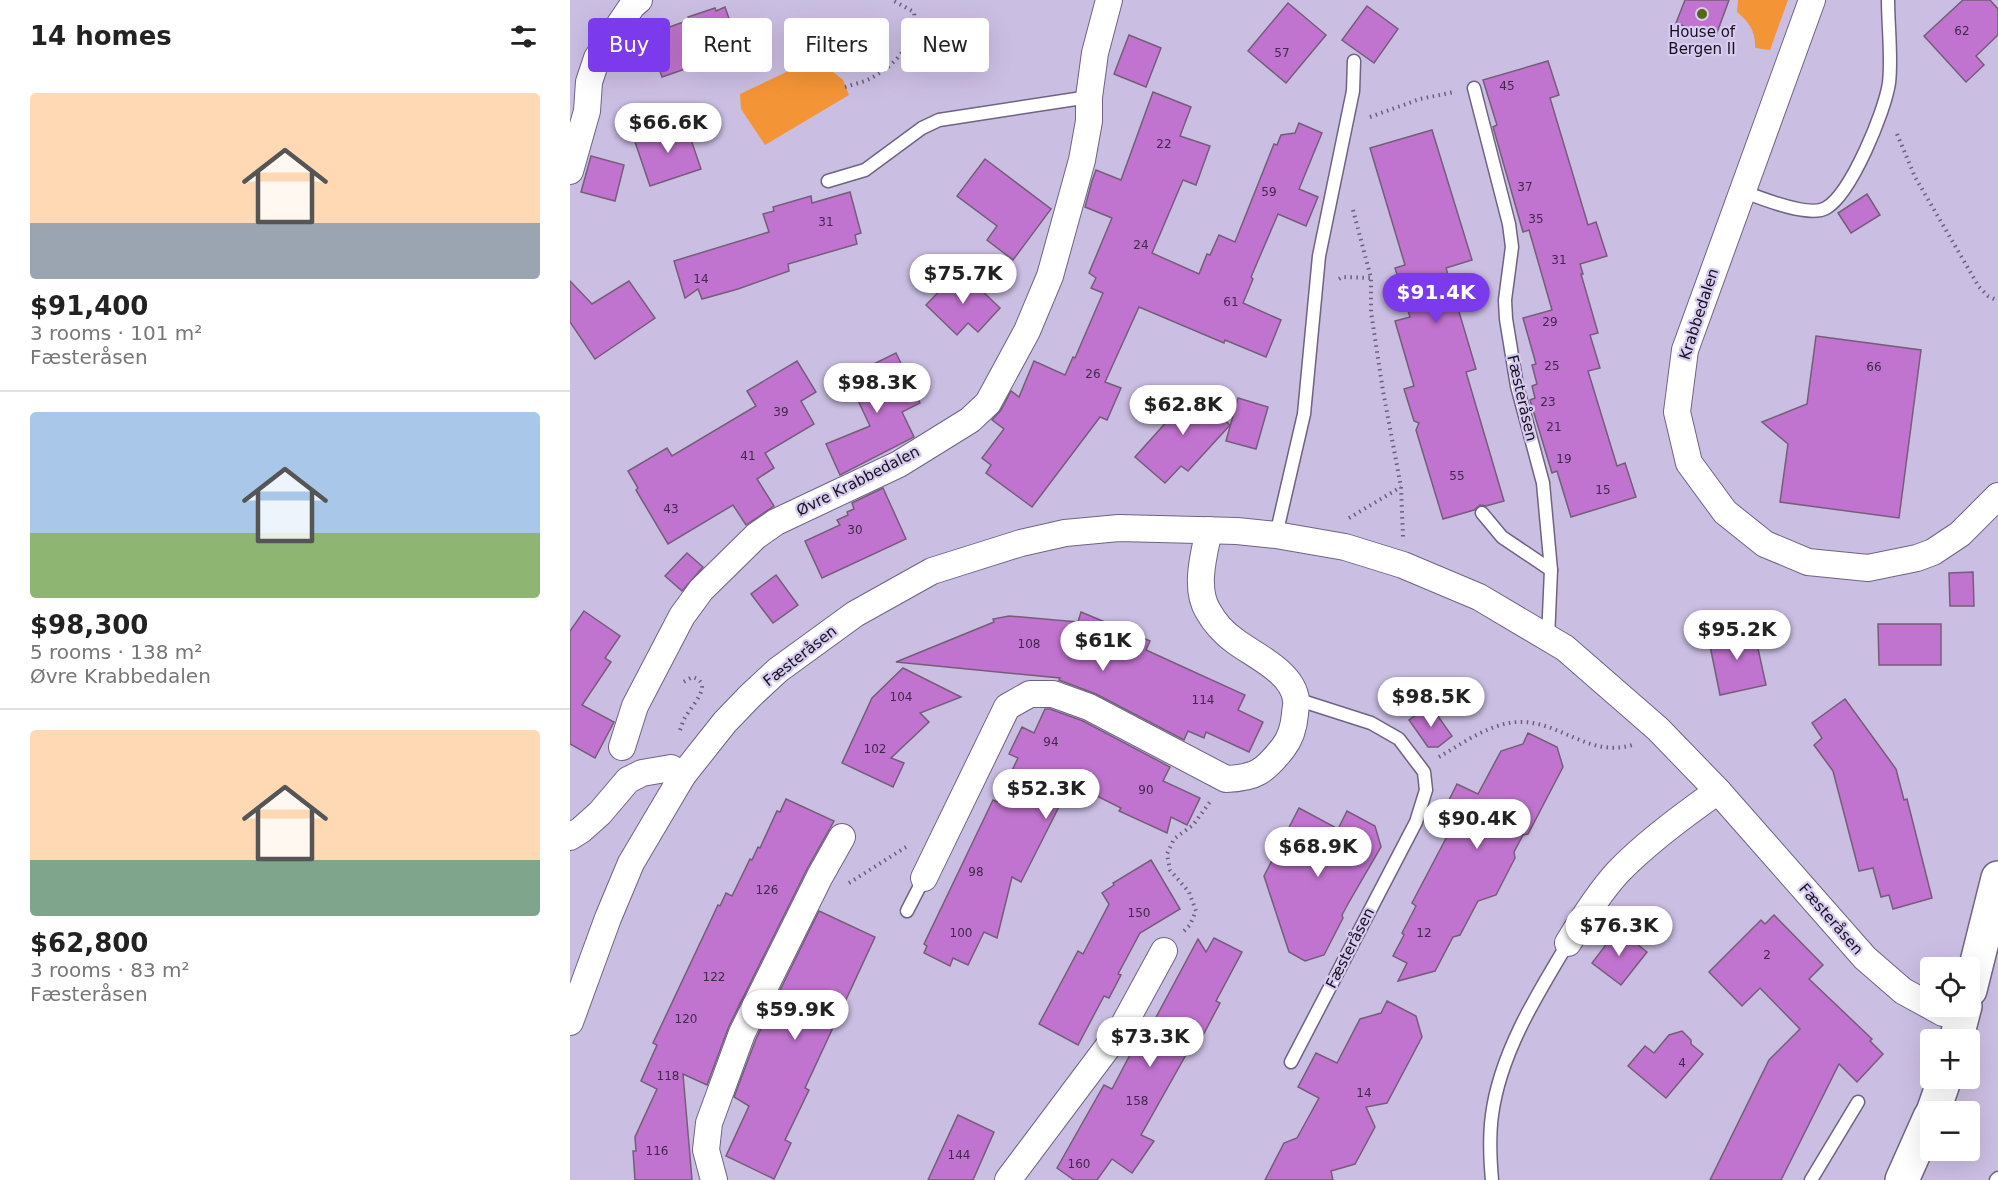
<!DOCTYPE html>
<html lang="en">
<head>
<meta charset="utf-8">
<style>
  :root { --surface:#fff; --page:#f2f2f2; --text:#222; --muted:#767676; --line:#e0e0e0; --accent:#7c3aed }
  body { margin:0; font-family:"DejaVu Sans",sans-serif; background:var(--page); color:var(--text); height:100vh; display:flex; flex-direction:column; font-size:22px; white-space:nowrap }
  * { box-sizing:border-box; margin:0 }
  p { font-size:20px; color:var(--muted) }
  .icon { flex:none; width:33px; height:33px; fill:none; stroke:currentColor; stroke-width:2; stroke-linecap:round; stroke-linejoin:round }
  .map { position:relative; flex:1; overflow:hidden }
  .details { display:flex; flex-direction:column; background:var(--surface); width:570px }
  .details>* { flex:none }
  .top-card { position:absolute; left:18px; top:18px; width:570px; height:54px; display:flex; gap:12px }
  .buttons { position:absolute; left:1350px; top:957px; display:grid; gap:12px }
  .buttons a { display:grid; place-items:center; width:60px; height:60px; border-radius:6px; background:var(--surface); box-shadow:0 6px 24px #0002; font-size:30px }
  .price { position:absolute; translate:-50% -51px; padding:0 14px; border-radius:21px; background:#fff; color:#222; font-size:20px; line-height:39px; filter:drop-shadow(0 2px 3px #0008) }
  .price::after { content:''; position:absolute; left:50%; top:36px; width:18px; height:14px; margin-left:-9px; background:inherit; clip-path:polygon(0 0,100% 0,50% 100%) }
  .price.on { background:var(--accent); color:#fff }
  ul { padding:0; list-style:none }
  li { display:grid; align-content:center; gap:12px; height:318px; padding:0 30px }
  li+li { border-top:2px solid var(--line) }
  li span { display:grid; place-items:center; height:186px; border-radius:6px; color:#555 }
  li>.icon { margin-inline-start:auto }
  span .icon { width:108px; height:108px; fill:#fffc; stroke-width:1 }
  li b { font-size:26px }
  h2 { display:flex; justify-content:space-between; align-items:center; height:72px; padding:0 30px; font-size:26px }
  .tag { padding:0 21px; border-radius:6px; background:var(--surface); box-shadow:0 6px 24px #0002; font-size:21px; line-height:54px }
  .tag.on { background:var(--accent); color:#fff }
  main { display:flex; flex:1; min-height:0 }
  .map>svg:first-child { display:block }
  .green { fill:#f39536 }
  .building { fill:#c174cf; stroke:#755d79; stroke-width:1.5 }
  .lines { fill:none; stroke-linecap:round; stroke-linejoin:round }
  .service-casing { stroke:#6f6384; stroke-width:15 }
  .minor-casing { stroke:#6f6384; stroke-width:28 }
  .secondary-casing { stroke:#6f6384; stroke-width:36 }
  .path { stroke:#6a6179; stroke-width:4; stroke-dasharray:1.5 4.5; stroke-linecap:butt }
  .service { stroke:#fff; stroke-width:12 }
  .minor { stroke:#fff; stroke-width:26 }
  .secondary { stroke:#fff; stroke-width:33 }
  .poi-dot { fill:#556711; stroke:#d8cbf0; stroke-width:2 }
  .labels { text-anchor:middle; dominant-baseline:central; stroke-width:4.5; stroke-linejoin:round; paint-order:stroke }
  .number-label { font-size:12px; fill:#40294a }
  .poi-label { font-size:15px; fill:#15101d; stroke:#d8cbf0 }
  .street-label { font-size:15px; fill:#15101d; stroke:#d8cbf0 }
</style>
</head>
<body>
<main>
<section class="details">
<h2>14 homes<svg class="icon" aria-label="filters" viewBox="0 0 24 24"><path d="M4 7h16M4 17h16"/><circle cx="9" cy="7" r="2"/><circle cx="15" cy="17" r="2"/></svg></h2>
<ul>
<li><span style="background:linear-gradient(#ffd9b3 70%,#9aa5b1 0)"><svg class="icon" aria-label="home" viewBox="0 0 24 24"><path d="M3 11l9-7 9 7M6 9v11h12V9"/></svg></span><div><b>$91,400</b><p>3 rooms · 101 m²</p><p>Fæsteråsen</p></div></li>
<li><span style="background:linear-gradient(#a9c7e8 65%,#8fb573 0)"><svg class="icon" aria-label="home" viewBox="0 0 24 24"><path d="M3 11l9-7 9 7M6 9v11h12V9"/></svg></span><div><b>$98,300</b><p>5 rooms · 138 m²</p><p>Øvre Krabbedalen</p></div></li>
<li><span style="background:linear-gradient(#ffd9b3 70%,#7fa58c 0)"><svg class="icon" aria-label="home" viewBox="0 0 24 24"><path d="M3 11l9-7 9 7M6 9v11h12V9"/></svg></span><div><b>$62,800</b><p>3 rooms · 83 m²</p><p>Fæsteråsen</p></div></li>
</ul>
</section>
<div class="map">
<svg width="1428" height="1180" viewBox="0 0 1428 1180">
  <rect width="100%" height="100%" fill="#cbbee3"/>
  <g class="green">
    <path d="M1168,0h50l-18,50 -15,-2c1,-16 -6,-26 -18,-36z"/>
    <path d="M246,58l27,22 6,15 -84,50 -24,-36 -1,-15z"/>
  </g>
  <g class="building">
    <path d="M1115,0h44l-14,38 -39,-15z"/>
    <path d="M1393,0h27l8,9v26l-22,21 8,9 -18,17 -42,-46z"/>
    <path d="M718,3l38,32 -40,48 -38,-32z"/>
    <path d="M797,6l31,23 -24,34 -32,-23z"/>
    <path d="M155,7l15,43 -78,27 -15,-42 42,-15 -1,-3 27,-9 1,3z"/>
    <path d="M559,35l32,13 -15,39 -32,-13z"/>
    <path d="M978,61l11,34 -9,3 38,127 8,-3 11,34 -27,8 3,10h-2l17,59 -8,2 10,33 -12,3 29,95 8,-3 11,34 -65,20 -14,-46 -5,2 -22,-73 5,-2 -3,-12 5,-2 -5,-19 4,-1 -13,-46 29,-8 -23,-80 -6,2 -30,-105 4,-2 -14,-45z"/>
    <path d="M583,92l38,15 -11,29 30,10 -14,39 -13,-5 -31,73 47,21 8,-20 3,1 9,-20 16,7 39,-98 3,1 4,-10 14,-2 4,-10 23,10 -23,56 19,8 -12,29 -28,-12 -27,63 2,2 -10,24 38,17 -15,37 -41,-17 -1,3 -85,-36 -34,75 16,6 -14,32 -7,-3 -68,90 -46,-34 5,-8 -9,-7 22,-29 -12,-9 9,-10 10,-19 8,6 15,-36 31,14 8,-18 2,1 28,-65 -12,-5 5,-10 -7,-5 23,-55 -27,-11 7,-26 4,-11 25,10z"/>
    <path d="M115,122l16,47 -51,17 -16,-47z"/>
    <path d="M862,130l40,130 -26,8 30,101 -10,3 38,129 -18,5 -6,-1 -6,5 -31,9 -27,-89 3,-7 -5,-2 -10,-32 10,-3 -19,-65 15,-4 -15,-49 10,-3 -35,-117z"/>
    <path d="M21,156l33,9 -9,36 -34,-9z"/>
    <path d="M415,159l66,50 -38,51 -26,-20 10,-14 -40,-30z"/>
    <path d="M280,192l11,41 -6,2 2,9 -69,20 1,7 -51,18 -36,10 -4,-10 -13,9 -11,-37 95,-29 -6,-18 11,-3 -1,-4 38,-11 1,7z"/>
    <path d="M1297,194l13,21 -29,18 -13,-20z"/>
    <path d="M390,270l40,38 -22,24 -10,-9 -11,12 -31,-30z"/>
    <path d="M0,281l22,23 37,-23 26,37 -60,41 -25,-37z"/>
    <path d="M1246,336l105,14 -22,168 -119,-16 8,-58 -26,-22 45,-18z"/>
    <path d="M326,353l24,50 -18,9 12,25 -74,38 -14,-31 44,-18 -23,-49z"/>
    <path d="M227,361l19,31 -15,9 13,23 -49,29 9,15 -17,11 17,27 -28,19 -13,-20 -65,39 -32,-54 2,-2 -10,-17 39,-23 5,8 84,-50 -9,-15z"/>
    <path d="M617,386l43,39 -42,46 -7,-5 -16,17 -30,-26 35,-39 -6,-6z"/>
    <path d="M668,398l30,9 -12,42 -30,-8z"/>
    <path d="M313,488l23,51 -84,39 -17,-37 35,-16 -3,-5 11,-5 -1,-3 7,-3 -2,-6z"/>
    <path d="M117,553l16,14 -21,24 -17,-15z"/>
    <path d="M1403,572l1,34h-24l-1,-33z"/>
    <path d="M206,575l22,30 -25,18 -22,-29z"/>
    <path d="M14,611l36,25 -15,22 6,4 -29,43 32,17 -19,36 -25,-14v-113z"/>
    <path d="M511,612l69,29 -4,9 99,45 -7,15 25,12 -14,30 -43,-20 -2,6 -16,-7 -4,9 -88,-46 -37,-14 1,-2 -164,-16 98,-40 -1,-3 16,-3 69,6z"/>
    <path d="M1308,624h63v41h-62z"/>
    <path d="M1183,626l13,59 -46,10 -12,-59z"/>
    <path d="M333,668l58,29 -41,16 9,9 -38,36 13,5 -11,24 -51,-24 30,-65z"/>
    <path d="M1275,699l51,70 8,31 3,-1 25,99 -39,11 -4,-14 -8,2 -8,-29 -14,3 -26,-100 -19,-26 8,-7 -10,-15z"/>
    <path d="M860,705l22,31 -14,11h-10l-19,-27z"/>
    <path d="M475,709h5l33,12 87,46 -7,14 37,17 -13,27 -16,-8 -4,16 -48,-22 2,-3 -50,-25 -50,99 -9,-5 -15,61 -13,-6 -16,33 -15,-7 -3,8 -26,-13 3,-7 -3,-2 69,-144 4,2 21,-44 -9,-4 13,-27 12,6z"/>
    <path d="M958,733l29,14 6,20 -35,67 -5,1 -9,17 1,6 -19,37 -18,6 -18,34 -7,2 -18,34 -37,10 9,-18 -14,-7 11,-21 -2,-2 14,-27 -4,-3 41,-78 -13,-7 17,-34 21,10 23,-43 22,-7z"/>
    <path d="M216,799l48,22 -27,48 -78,157 -22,59 -24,-11 9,106h-57l-2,-29h3l-1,-14 22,-48 -16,-8 16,-36 -4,-2 65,-138 2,1 6,-13 6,3 18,-37 2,1 6,-13 2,1 17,-37 3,1z"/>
    <path d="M729,808l39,21 9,-18 28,15 6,21 -32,55 -7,13 1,3 -19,37 -19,6 -16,-9 -25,-76z"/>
    <path d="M581,860l29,49 -40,24 -22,41 3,1 -12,23 -5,-2 -26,49 -39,-21 39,-73 5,3 26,-50 -7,-11 12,-8 -1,-2z"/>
    <path d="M249,911l56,26 -70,151 4,2 -24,50 6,3 -17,36 -48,-23 23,-50 -15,-9 22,-58z"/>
    <path d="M1204,915l49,50 -14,14 63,60 -2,2 13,13 -26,28 -18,-18 -58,116h-71l59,-120 31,-31 -40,-41 -18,18 -33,-34 52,-52 4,4z"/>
    <path d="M1048,929l29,23 -26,33 -29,-22z"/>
    <path d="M644,938l28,14 -26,49 4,2 -19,36 -5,-2 -55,98 13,6 -22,32 -20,-14 -15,21h-23l-17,-12 47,-83 8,4 29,-55 5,2 52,-97 8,13z"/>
    <path d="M817,1001l29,15 6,21 -35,66 -21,4 9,20 -20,37 -24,7 2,9h-68l19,-37 13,-5 22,-40 -21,-11 18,-34 21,10 23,-44 21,-6z"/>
    <path d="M1112,1031l9,9v4l12,10 -37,44 -38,-32 17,-20 9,7 15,-18z"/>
    <path d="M388,1115l36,17 -21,48h-45z"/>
  </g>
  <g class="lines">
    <g class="service-casing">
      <g id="service">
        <path d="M904,88l35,136 3,23 -7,53 1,19 11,67 26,97 8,87 -3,68"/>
        <path d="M258,181l37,-11 57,-42 17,-8 150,-23"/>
        <path d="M1172,191c18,7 67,27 84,17 25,-14 59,-97 63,-125 3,-25 -1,-58 -1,-83"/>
        <path d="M912,513l20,24 49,33"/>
        <path d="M706,535l28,-121 15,-158 34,-165 1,-30"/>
        <path d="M337,911l17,-33"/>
        <path d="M721,1062l125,-240 10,-32 -2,-18 -25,-33 -28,-16 -75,-24"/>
        <path d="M922,1180c-2,-22 -3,-43 0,-65 8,-61 44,-119 76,-172"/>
        <path d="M1241,1180l47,-78"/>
        <path d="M1426,1180l2,-2"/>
      </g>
    </g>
    <g class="minor-casing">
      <g id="minor">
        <path d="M1242,0l-127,350 -8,62 12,51 36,49 40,32 43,18 60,6 49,-10 16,-6 27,-18 38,-38"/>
        <path d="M0,171l17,-60 2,-29 8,-24 35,-52 7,-6"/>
        <path d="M52,747l13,-41 47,-90 19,-26 55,-54 20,-14 123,-58 71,-44 18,-17 39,-72 23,-55 32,-116 7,-39v-24l6,-44 14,-53"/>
        <path d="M0,837l11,-7 19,-17 28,-33 14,-7 29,-5 12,7"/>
        <path d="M354,878l83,-171 23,-13h23l36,13 137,72c30,-1 39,-8 57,-31 8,-10 11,-22 12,-34 0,-4 2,-10 1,-14 -3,-28 -41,-44 -61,-59 -10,-7 -21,-19 -27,-30 -14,-23 -4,-57 1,-81"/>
        <path d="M998,943c15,-25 30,-49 50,-71 28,-29 67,-58 100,-81"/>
        <path d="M0,1022l38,-104 23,-55 52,-88 42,-53 26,-27 27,-25 77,-56 77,-43 89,-28 44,-10 54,-5 118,3 39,4 69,12 58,18 76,32 86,51 93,81 60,62 147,167 38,33 40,22 19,5"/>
        <path d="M144,1180l-8,-30 3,-27 33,-90 78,-157 22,-39"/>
        <path d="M438,1180l114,-152 42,-77"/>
      </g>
    </g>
    <g class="secondary-casing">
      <g id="secondary">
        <path d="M1400,990l28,-112"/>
        <path d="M1386,1040l9,-34"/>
        <path d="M1363,1112l12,-34"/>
        <path d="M1332,1180l28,-63"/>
      </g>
    </g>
    <g class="path">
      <path d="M275,87c9,-3 20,-5 28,-10 24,-13 44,-37 41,-65l-22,-12"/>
      <path d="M800,117l50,-18 34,-7"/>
      <path d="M1327,134l18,43 64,110 9,9 10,5"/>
      <path d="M783,210l18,68v34l12,79 18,96 2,50"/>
      <path d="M769,279l3,-2 29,1"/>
      <path d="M779,518l52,-31"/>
      <path d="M110,730c2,-5 3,-10 6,-14 6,-11 29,-33 6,-39l-12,7"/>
      <path d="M869,757c24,-14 53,-35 81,-35 39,-1 70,36 112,23"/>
      <path d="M279,883l57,-36"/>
      <path d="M614,931l6,-6 6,-14 -7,-19 -19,-22 -3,-16 7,-15 19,-14 17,-23"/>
    </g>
    <use href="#service" class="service"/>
    <use href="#minor" class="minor"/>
    <use href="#secondary" class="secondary"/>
  </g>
  <circle class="poi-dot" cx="1132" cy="14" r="6"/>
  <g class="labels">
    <g class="number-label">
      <text x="1392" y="31">62</text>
      <text x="712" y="53">57</text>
      <text x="937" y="86">45</text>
      <text x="594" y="144">22</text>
      <text x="955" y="187">37</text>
      <text x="699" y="192">59</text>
      <text x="966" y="219">35</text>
      <text x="256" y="222">31</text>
      <text x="571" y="245">24</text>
      <text x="989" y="260">31</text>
      <text x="131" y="279">14</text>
      <text x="661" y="302">61</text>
      <text x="980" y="322">29</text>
      <text x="982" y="366">25</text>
      <text x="1304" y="367">66</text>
      <text x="523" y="374">26</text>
      <text x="978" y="402">23</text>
      <text x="211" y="412">39</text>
      <text x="984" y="427">21</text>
      <text x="178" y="456">41</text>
      <text x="994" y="459">19</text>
      <text x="887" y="476">55</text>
      <text x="1033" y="490">15</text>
      <text x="101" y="509">43</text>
      <text x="285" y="530">30</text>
      <text x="459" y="644">108</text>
      <text x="331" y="697">104</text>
      <text x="633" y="700">114</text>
      <text x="481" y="742">94</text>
      <text x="305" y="749">102</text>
      <text x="576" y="790">90</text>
      <text x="406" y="872">98</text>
      <text x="197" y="890">126</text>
      <text x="569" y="913">150</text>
      <text x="391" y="933">100</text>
      <text x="854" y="933">12</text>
      <text x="1197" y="955">2</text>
      <text x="144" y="977">122</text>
      <text x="116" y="1019">120</text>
      <text x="1112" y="1063">4</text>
      <text x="98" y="1076">118</text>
      <text x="794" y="1093">14</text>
      <text x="567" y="1101">158</text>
      <text x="87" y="1151">116</text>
      <text x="389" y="1155">144</text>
      <text x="509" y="1164">160</text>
    </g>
    <g class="poi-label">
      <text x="1132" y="32">House of<tspan x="1132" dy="17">Bergen II</tspan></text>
    </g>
    <g class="street-label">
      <text transform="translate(1129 314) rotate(-72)">Krabbedalen</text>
      <text transform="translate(952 398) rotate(77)">Fæsteråsen</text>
      <text transform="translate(288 481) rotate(-27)">Øvre Krabbedalen</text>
      <text transform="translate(230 656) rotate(-38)">Fæsteråsen</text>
      <text transform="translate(1261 919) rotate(49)">Fæsteråsen</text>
      <text transform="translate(780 948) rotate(-63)">Fæsteråsen</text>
    </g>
  </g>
</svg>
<div class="buttons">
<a><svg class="icon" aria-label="locate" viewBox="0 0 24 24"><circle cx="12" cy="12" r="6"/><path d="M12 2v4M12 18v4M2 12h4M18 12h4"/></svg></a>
<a>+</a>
<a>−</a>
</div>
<b class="price" style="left:98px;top:154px">$66.6K</b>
<b class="price" style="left:393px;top:305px">$75.7K</b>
<b class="price on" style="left:866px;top:324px">$91.4K</b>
<b class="price" style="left:307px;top:414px">$98.3K</b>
<b class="price" style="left:613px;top:436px">$62.8K</b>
<b class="price" style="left:1167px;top:661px">$95.2K</b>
<b class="price" style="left:533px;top:672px">$61K</b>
<b class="price" style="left:861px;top:728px">$98.5K</b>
<b class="price" style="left:476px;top:820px">$52.3K</b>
<b class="price" style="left:907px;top:850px">$90.4K</b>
<b class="price" style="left:748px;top:878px">$68.9K</b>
<b class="price" style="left:1049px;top:957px">$76.3K</b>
<b class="price" style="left:225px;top:1041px">$59.9K</b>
<b class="price" style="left:580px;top:1068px">$73.3K</b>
<div class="top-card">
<a class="tag on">Buy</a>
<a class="tag">Rent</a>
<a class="tag">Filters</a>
<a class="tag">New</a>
</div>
</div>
</main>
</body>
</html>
